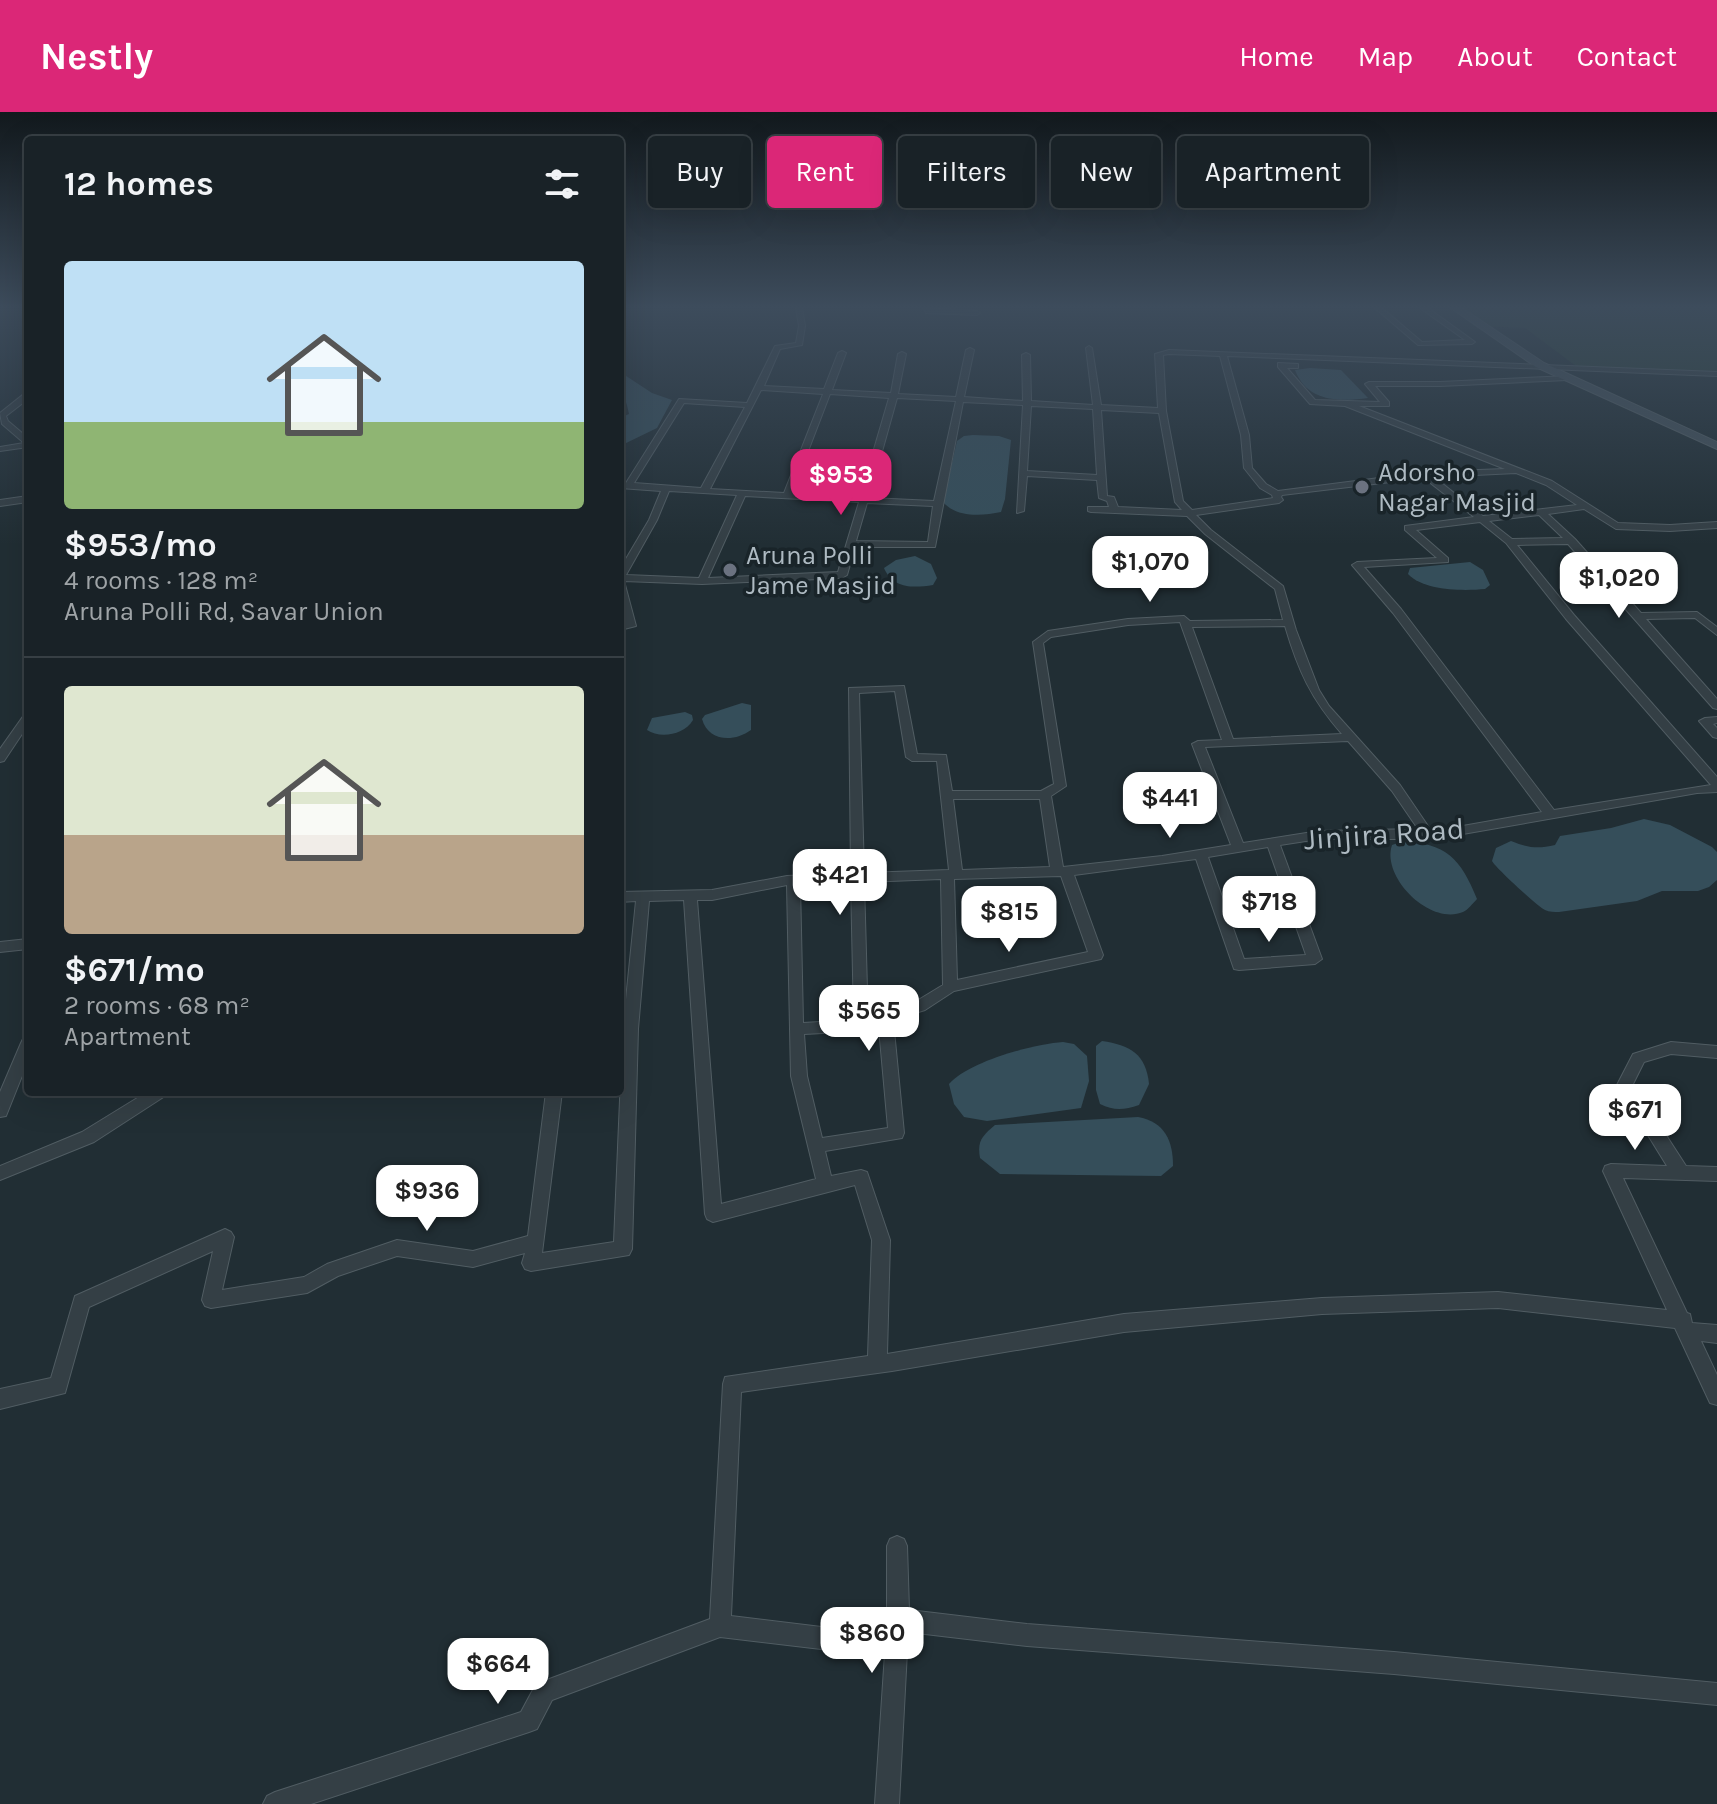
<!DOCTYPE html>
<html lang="en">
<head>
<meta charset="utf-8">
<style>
  :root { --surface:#192227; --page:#222a2f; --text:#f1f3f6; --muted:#9fa4a7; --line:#373f44; --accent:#db2777 }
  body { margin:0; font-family:Karla,sans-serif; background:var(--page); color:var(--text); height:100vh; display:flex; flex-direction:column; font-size:30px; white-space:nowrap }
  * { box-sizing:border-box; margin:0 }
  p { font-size:26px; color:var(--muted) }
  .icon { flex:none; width:44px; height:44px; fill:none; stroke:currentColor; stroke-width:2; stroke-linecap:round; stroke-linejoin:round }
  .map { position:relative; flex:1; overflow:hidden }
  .side { position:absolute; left:24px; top:24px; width:600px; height:960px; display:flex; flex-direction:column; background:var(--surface); border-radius:8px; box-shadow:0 8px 32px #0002,0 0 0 2px var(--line) }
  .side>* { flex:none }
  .banner { position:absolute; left:648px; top:24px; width:760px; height:72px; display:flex; gap:16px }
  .price { position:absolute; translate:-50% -68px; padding:0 18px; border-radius:16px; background:#fff; color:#222; font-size:26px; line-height:52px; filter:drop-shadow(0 2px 4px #0008) }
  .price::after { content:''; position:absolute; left:50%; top:48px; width:24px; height:18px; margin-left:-12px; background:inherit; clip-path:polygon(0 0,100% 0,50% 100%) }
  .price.on { background:var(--accent); color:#fff }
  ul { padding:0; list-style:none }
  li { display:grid; align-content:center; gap:16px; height:424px; padding:0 40px }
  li+li { border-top:2px solid var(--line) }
  li span { display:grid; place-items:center; height:248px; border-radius:8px; color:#555 }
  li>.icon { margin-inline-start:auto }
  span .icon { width:144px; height:144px; fill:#fffc; stroke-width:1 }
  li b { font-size:34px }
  h2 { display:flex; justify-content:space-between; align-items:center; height:96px; padding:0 40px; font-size:34px }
  .chip { padding:0 28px; border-radius:8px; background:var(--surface); box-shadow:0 8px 32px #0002,0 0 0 2px var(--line); font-size:28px; line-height:72px }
  .chip.on { background:var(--accent); color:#fff }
  header { display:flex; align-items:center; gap:48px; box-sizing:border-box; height:112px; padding:0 40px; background:var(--accent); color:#fff }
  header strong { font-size:38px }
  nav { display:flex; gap:44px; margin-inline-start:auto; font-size:28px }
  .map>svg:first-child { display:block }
  .green { fill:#293e38 }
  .water { fill:#354e5a }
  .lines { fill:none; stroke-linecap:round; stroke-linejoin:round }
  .street-casing { stroke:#515d63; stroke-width:2 }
  .secondary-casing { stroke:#515d63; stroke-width:2 }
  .street { fill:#343f45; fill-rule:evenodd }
  .secondary { fill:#424f58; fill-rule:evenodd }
  .worship-dot { fill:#6b7280; stroke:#192429; stroke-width:3 }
  .labels { text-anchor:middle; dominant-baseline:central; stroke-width:7; stroke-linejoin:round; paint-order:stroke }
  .far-poi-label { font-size:26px; fill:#aebac2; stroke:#192429; text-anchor:start }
  .street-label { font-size:30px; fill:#aebac2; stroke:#192429 }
</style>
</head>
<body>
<header>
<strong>Nestly</strong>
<nav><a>Home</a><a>Map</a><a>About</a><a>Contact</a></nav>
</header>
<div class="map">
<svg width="1717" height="1692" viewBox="0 0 1717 1692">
  <rect width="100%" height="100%" fill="#212e34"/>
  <path class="green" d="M1455,196h262v65l-137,-4 -55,-41 -45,-2z"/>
  <g class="water">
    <path d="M1310,256l31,2 27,28c-29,4 -61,4 -73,-28z"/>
    <path d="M620,260l32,21 20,7 -15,28 -37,18v-28l9,-4c-3,-19 -9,-19 -9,-42z"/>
    <path d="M973,323l26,1 12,4 -6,59 -4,13c-19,4 -44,6 -58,-10l14,-61 7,-5z"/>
    <path d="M915,444l16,8 6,14 -4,7c-20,3 -40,4 -49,-17l12,-8z"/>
    <path d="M1470,450l13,8 7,15 -5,4c-22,2 -61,2 -77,-15l2,-6z"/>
    <path d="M742,591l9,2v25c-18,13 -43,11 -49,-11l3,-4z"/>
    <path d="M685,600l7,3 1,5c-9,15 -33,19 -46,10l5,-12z"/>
    <path d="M1644,707l26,6 42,22 5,5v28l-8,7 -11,4h-36l-25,10 -78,11c-4,0 -10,0 -14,-2 -6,-2 -50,-43 -53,-49l4,-13 15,-7c17,7 27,8 44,4l5,-9 51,-8z"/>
    <path d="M1401,730c45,0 60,17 76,57 -4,4 -9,11 -14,13 -33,14 -82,-35 -71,-67z"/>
    <path d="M1102,929c28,4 44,13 47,43l-10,21c-15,5 -25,6 -39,-1l-4,-14v-44z"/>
    <path d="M1063,930l11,2 13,12 2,25 -8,27 -94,13 -23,-4 -10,-13 -5,-20c19,-22 84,-40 114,-42z"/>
    <path d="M1138,1005c27,5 35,24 35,49l-12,10 -161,-2 -20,-16c-3,-17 2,-22 15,-33z"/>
  </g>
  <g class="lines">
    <g class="street-casing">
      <g id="street">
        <path d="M796,196h6l3,18 -3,19 -22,4 -16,37 60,3 14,-36 4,-2 4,2 -14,37 59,3 7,-39 4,-2 4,2 -8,40 58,3 10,-47 4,-2 4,2 -10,47 59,4 -1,-46 4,-2 4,2 1,46 62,4 -7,-57 3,-2 3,2 9,57 57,3 -3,-54 14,-4 548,22v4l-490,-20 22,79 3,33 14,16 12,7 148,-19 79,-3 -160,-63 -35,-2 -32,-37v-4l20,1v4h-11l28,32 65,2 -15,-18 4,-2h71l130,-6 1,2 -4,2 -127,6h-65l14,16v4h-30l193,75 66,42 52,2 47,-3v6l-47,3 -54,-2 -32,-20 -36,5 27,25 66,74 56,-1 20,15v8l-22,-17 -49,1 71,80v10l-4,-1 -145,-164 -51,1 57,70 143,162v15l-20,1 -240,42 -60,4h-78l-39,6 42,114 -7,5 -76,6 -5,-1 -38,-110 -122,16 29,80 -2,4 -147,32 -29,19 -32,10 11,113 -2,5 -77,13 6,25 30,-6 6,2 23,68 -3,114 237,-40 198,-16 176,-6 169,18 -64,-139 2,-5 6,-2 56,2 -50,-81 16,-31 38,-12 46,4v12l-46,-4 -27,8 -11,22 53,82 31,1v14l-94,-3 64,135 3,1 2,9 25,2v18l-16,-2 16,34v30l-7,-2 -35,-75 -177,-20 -176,6 -198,18 -232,39 -151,21 -10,224 107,13 49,-13v-70l3,-7 7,-3 7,3 3,7 2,64 118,14 367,28 323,31v22l-323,-31 -367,-28 -119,-14 -9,172h-24l11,-166 -48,13 -118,-14 -168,63 -15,29 -8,3 -218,72h-48l4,-8 8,-4 246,-80 15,-28 174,-65 13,-235 2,-7 143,-21 4,-116 -17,-55 -142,37 -6,-3 -2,-5 -21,-314 -35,1 -11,128 -6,220 -3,6 -98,16 -6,-2 -3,-6 3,-10 -52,14 -76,-11 -59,20 -31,17 -96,15 -6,-2 -3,-6 11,-49 -124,56 -24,86 -65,16v-20l51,-11 24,-82 150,-67 6,3 3,5 -12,53 82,-13 23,-13 70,-24 76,11 55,-15 18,-144h16l-20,161 72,-11 9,-213 13,-128 -16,1v-10l92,-2 75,-14 64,-3 -2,-185 55,-2 13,68 29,1 6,36h89l13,-7 -21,-142 15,-11 80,-12 56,-3 6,5 93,-1 -8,-31 -70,-55 -18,-18 -96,-4 -3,-1v-4h21l-2,-6 -8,-3 -2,-18 -70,-4 -3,35 -7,2 6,-108 -60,-3 -28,145h-80l-8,28 -5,3 -140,6 -78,-3 12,45 -16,4v-6l5,-1 -5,-21v-33l29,-49 12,-29 -41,-3v-6l6,1 53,-84 68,4 28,-57 21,-3 3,-17zM1169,242l51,2 21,79 3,33 16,20 12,7 1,3 -81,12 -9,-9 -17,-90 -3,-56zM761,278l62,4 -39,99 -74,-4zM830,282l59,4 -29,99 -68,-4zM897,286l59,3 -22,100 -65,-3zM684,291l61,4 -44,81 -67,-5zM1031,294l62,3 4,66 -70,-4zM1101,298l58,3 16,89 7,8 -64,-3 -4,-10 -7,-1zM1516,361l30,12 31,20 -94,11 -49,-39zM1424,366l50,39 -69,9v4l32,28 -80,4 -5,3 41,48 149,199 -85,15 -27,2 -30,-44 -71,-79 -10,-16 -23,-60 -13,-44 -72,-56 -15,-15 83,-12 4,-3 -2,-3 1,-2zM669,379l68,4 -38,83 -73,-3 31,-55zM745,384l114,6 -21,70 -130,6zM867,391l66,3 -5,36 -72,-1zM1539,403l24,23 -51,1 -23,-18zM1480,410l26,21 60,76 145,166 -157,25 -153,-201 -37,-42 84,-5v-4l-32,-28zM1180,510l42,118 -24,1 -6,3 39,101 -69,11 -99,11 -12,-71 15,-10 -23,-143 8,-6 77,-12zM1285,514c13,44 26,73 57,108l-109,5 -41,-112zM895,579l11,66 6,4h25l12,109 -85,3 -5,-180zM1348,629l44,50 26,38 -99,2 -76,12 -38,-96zM953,687h87l10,68 -88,3zM1268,735l38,108 -62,4 -36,-102zM1061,764l27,76 -131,28 -3,-101zM941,767l2,106 -28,17 -35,11 -2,4 10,111 -66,10 -15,-62 -3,-42 57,-3 5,-2 2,-4 -4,-143zM851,770l3,138 -51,3 -3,-139zM787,773l4,191 25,103 -95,25 -24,-304h15z"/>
        <path d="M923,196l54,3 3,2 -3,2 -51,-2z"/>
        <path d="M1375,196h7l40,34 43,-2 -45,-32h8l47,34 -3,2 -54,1z"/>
        <path d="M25,281h3v6l-22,17 2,5 20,17v9l-28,4v-4l24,-4 -22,-19 -2,-11z"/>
        <path d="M28,384v6l-28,4v-6z"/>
        <path d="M28,602v11l-24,36 -4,1v-13l24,-34z"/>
        <path d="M1717,605v6l-4,1 4,4v10l-4,-1 -14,-16 6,-3z"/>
        <path d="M28,827v10l-28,3v-10z"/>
        <path d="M28,925v24l-22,55 -6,1v-25l21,-49 2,-4z"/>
        <path d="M147,980h21l-3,4 -71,46 -94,38v-14l82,-34z"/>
      </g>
    </g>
    <g class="secondary-casing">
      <path id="secondary" d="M1451,196h11l82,55 173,79v7l-181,-82z"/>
    </g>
    <use href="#street" class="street"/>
    <use href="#secondary" class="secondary"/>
  </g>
  <linearGradient id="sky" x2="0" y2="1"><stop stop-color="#12191d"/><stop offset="0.45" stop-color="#3d4c5c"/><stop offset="1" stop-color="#3d4c5c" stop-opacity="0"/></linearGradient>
  <rect width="1717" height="433" fill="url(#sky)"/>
  <g class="worship-dot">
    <circle cx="1362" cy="375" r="8"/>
    <circle cx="730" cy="458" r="8"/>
  </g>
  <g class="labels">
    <g class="far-poi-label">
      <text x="1378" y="360">Adorsho<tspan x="1378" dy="30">Nagar Masjid</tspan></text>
      <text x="746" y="443">Aruna Polli<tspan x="746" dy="30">Jame Masjid</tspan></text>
    </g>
    <g class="street-label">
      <text transform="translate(1384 722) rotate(-4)">Jinjira Road</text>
    </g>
  </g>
</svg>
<b class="price on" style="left:841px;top:405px">$953</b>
<b class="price" style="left:1150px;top:492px">$1,070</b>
<b class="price" style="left:1619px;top:508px">$1,020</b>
<b class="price" style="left:1170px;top:728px">$441</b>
<b class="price" style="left:840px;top:805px">$421</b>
<b class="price" style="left:1269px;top:832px">$718</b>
<b class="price" style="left:1009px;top:842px">$815</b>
<b class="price" style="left:869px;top:941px">$565</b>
<b class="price" style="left:1635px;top:1040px">$671</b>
<b class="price" style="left:427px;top:1121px">$936</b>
<b class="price" style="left:872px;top:1563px">$860</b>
<b class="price" style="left:498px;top:1594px">$664</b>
<div class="banner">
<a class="chip">Buy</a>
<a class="chip on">Rent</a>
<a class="chip">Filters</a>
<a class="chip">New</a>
<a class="chip">Apartment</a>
</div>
<section class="side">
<h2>12 homes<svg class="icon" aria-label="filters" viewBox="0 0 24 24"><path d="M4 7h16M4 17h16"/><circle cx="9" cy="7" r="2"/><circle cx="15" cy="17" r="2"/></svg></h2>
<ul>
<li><span style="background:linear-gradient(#bfe0f5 65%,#8fb573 0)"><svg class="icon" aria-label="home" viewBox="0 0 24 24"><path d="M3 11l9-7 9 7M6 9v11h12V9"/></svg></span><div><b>$953/mo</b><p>4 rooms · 128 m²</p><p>Aruna Polli Rd, Savar Union</p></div></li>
<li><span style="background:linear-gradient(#dfe7d0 60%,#b9a48a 0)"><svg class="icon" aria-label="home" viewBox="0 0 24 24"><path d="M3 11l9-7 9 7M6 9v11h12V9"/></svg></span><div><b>$671/mo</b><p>2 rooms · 68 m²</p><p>Apartment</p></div></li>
</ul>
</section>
</div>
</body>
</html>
